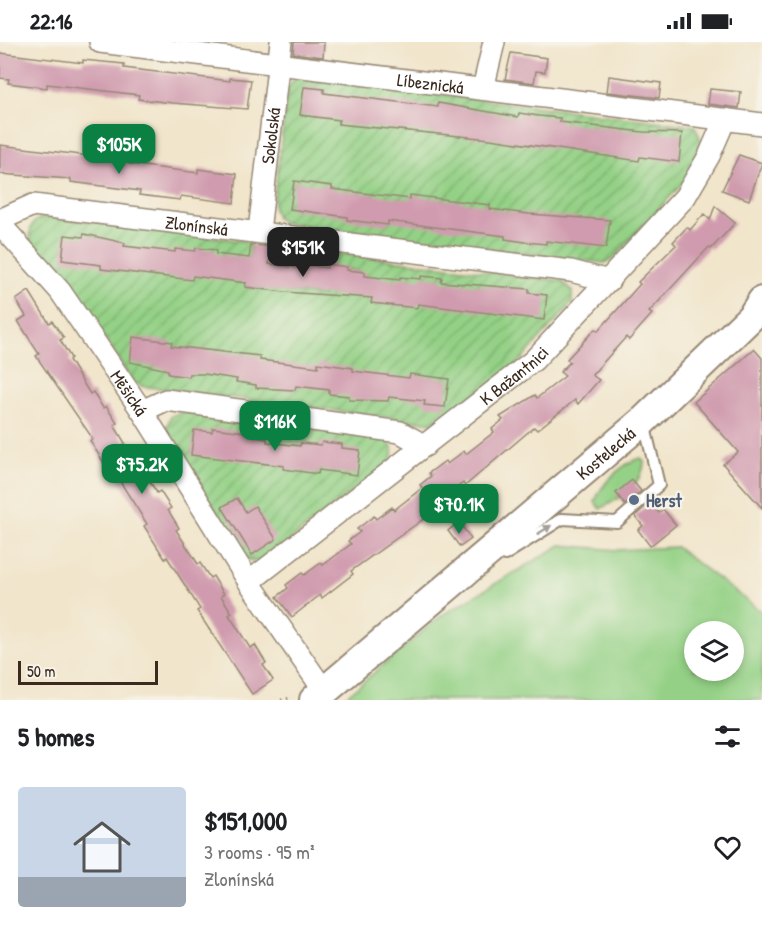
<!DOCTYPE html>
<html lang="en">
<head>
<meta charset="utf-8">
<style>
  :root { --surface:#fff; --page:#f2f2f2; --text:#202124; --muted:#757577; --accent:#0b8043 }
  body { margin:0; font-family:"Patrick Hand",sans-serif; background:var(--page); color:var(--text); height:100vh; display:flex; flex-direction:column; font-size:22px; white-space:nowrap }
  * { box-sizing:border-box; margin:0 }
  p { font-size:20px; color:var(--muted) }
  .icon { flex:none; width:33px; height:33px; fill:none; stroke:currentColor; stroke-width:2; stroke-linecap:round; stroke-linejoin:round }
  .map { position:relative; height:658px; overflow:hidden }
  .side { display:flex; flex-direction:column; background:var(--surface); flex:1 }
  .side>* { flex:none }
  .tools { position:absolute; left:684px; top:579px; display:grid; gap:12px }
  .tools a { display:grid; place-items:center; width:60px; height:60px; border-radius:50%; background:var(--surface); box-shadow:0 3px 9px #0003; font-size:30px }
  .scale { position:absolute; left:18px; bottom:15px; width:140px; box-sizing:border-box; padding-left:6px; border:3px solid #3b2a1e; border-top:0; font-size:16px; line-height:21px; white-space:nowrap; color:#3b2a1e; -webkit-text-stroke:4px #f7f3e8; paint-order:stroke }
  .price { position:absolute; translate:-50% -51px; padding:0 14px; border-radius:12px; background:var(--accent); color:#fff; font-size:20px; line-height:39px; filter:drop-shadow(0 2px 3px #0008) }
  .price::after { content:''; position:absolute; left:50%; top:36px; width:18px; height:14px; margin-left:-9px; background:inherit; clip-path:polygon(0 0,100% 0,50% 100%) }
  .price.active { background:#222; color:#fff }
  ul { padding:0; list-style:none }
  li { display:flex; align-items:center; gap:18px; height:150px; padding:0 18px }
  li span { display:grid; place-items:center; flex:none; width:168px; height:120px; border-radius:6px; color:#555 }
  li>.icon { margin-inline-start:auto }
  span .icon { width:72px; height:72px; fill:#fffc; stroke-width:1 }
  li b { font-size:26px }
  h2 { display:flex; justify-content:space-between; align-items:center; height:72px; padding:0 18px; font-size:26px }
  .status { display:flex; justify-content:space-between; align-items:center; height:42px; padding:0 30px; background:var(--surface); direction:ltr }
  .status svg { height:16px; fill:currentColor }
  .map>svg:first-child { display:block }
  .grass { fill:#94d186; stroke:#687e52; stroke-width:1.5; fill-rule:evenodd }
  .garden { fill:url(#garden-furrows); stroke:#687e52; stroke-width:1.5 }
  .building { fill:#d09baf }
  .lines { fill:none; stroke-linecap:round; stroke-linejoin:round }
  .service-casing { stroke:#968874; stroke-width:14 }
  .minor-casing { stroke:#968874; stroke-width:24 }
  .secondary-casing { stroke:#968874; stroke-width:32 }
  .path { stroke:#968874; stroke-width:3; stroke-dasharray:1.5 4.5; stroke-linecap:butt }
  .service { stroke:#fff; stroke-width:10 }
  .minor { stroke:#fff; stroke-width:21 }
  .secondary { stroke:#fff; stroke-width:28 }
  .oneway { fill:#a79f9a }
  .service-dot { fill:#5c6f8a; stroke:#f7f3e8; stroke-width:2 }
  .labels { text-anchor:middle; dominant-baseline:central; stroke-width:4.5; stroke-linejoin:round; paint-order:stroke }
  .street-label { font-size:18px; fill:#3b2a1e; stroke:#f7f3e8 }
  .service-label { font-size:18px; font-weight:bold; fill:#4e5e75; stroke:#f7f3e8; text-anchor:start }
</style>
</head>
<body>
<div class="status"><b>22:16</b><svg viewBox="0 0 49 12"><path d="M0 12V9h3v3zM5 12V6h3v6zM10 12V3h3v9zM15 12V0h3v12zM26 1h20v11H26zM47 4h2v5h-2z"/></svg></div>
<div class="map">
<svg width="762" height="658" viewBox="0 0 762 658">
  <defs>
    <pattern id="garden-furrows" width="10" height="10" patternUnits="userSpaceOnUse" patternTransform="scale(1.5)"><rect width="10" height="10" fill="#94d186"/><path d="M-1 1l2-2M0 10L10 0M9 11l2-2" fill="none" stroke="#7aaa6d"/></pattern>
  </defs>
  <rect width="100%" height="100%" fill="#f7f3e8"/>
  <filter id="ink" filterUnits="userSpaceOnUse"><feTurbulence type="fractalNoise" baseFrequency=".0167" numOctaves="2"/><feDisplacementMap in="SourceGraphic" scale="12" xChannelSelector="R" yChannelSelector="G"/><feConvolveMatrix kernelMatrix="1 2 1 2 8 2 1 2 1" color-interpolation-filters="sRGB"/></filter>
  <filter id="wash" filterUnits="userSpaceOnUse"><feTurbulence type="fractalNoise" baseFrequency=".008" numOctaves="4" result="noise"/><feDisplacementMap in="SourceGraphic" scale="24" xChannelSelector="R" yChannelSelector="G"/><feGaussianBlur stdDeviation="1.35" result="paint"/><feColorMatrix in="noise" values="0 0 0 0 0 0 0 0 0 0 0 0 0 0 0 0 0 1.4 0 .05"/><feComposite in="paint" operator="in"/></filter>
  <g filter="url(#wash)">
    <rect width="100%" height="100%" fill="#f1e5cb"/>
    <g class="grass">
      <path d="M641,416l3,4c0,21 -26,38 -44,47l-5,-7c6,-18 27,-39 46,-44z"/>
      <path d="M561,503l56,5 59,-3 86,65v88h-420l100,-85zM694,590h40v38h-40z"/>
    </g>
    <g class="garden">
      <path d="M297,35l398,49 6,14 -13,37 -76,83 -8,3 -320,-40 -8,-6 -3,-10 15,-120z"/>
      <path d="M48,175l203,25 -5,45 77,9 1,-3 38,4 3,-24 -37,-9 -1,4 -21,-3v4l-37,-5 3,-19 290,36 10,10v12l-53,59 -76,59 -10,2 -293,-37 -9,-7 -61,-95 -39,-43c-3,-14 2,-23 17,-24z"/>
      <path d="M182,370l205,27c7,7 7,14 3,23l-128,100 -14,-2 -83,-129 6,-15z"/>
    </g>
    <g id="blocks">
      <g class="building">
        <path d="M294,0h30l-1,15 -30,-4z"/>
        <path d="M0,11l83,10v-3l41,4v4l106,13v-3l21,2 -4,29 -74,-6 -35,-4 1,-4 -92,-11v4l-39,-5 1,-4 -9,-1z"/>
        <path d="M511,11l36,5 -2,14 -9,-1 -2,12 -29,-4z"/>
        <path d="M609,34l52,7 -2,15 -52,-6z"/>
        <path d="M304,45l20,2v4l114,14v-4l80,14 1,-4 20,3 21,2v4l83,10 39,1 -3,29 -39,-5 -1,4 -149,-22 -152,-15 1,-4 -39,-5z"/>
        <path d="M710,47l31,3 -2,16 -31,-4z"/>
        <path d="M0,103l129,16v3l69,9v-4l39,5 -3,29 -53,-7 -1,4 -41,-5 1,-4 -69,-9v-3l-71,-5z"/>
        <path d="M739,113l23,8 -13,37 -27,-10z"/>
        <path d="M294,139l38,5v3l78,10v-4l80,10v4l39,5 81,6 -4,28 -60,-7v3l-21,-2 -20,-3v-3l-117,-15v4l-41,-5v-3l-57,-8z"/>
        <path d="M715,164l20,17 -24,26 -2,-2 -60,65 3,2 -23,26 -3,-3 -34,38 7,5 -21,24 -3,-4 -38,30 -3,-3 -69,59 -2,-3 -41,32 3,3 -74,53 2,3 -31,24 -2,-3 -28,22 -15,-20 11,-9 -2,-3 16,-12 2,2 17,-12 2,2 28,-21 -3,-3 12,-9 -3,-3 17,-13 2,3 16,-12 2,3 28,-22 -2,-3 11,-9 -2,-3 16,-12 2,3 17,-13 2,3 28,-22 -2,-3 11,-9 -3,-3 35,-22 2,3 28,-22 -5,-4 10,-10 -3,-3 28,-30 3,2 19,-21 23,-26 -2,-2 38,-37 -3,-3 14,-15 3,3 14,-16 6,6z"/>
        <path d="M84,192l41,9 -1,3 51,6v-3l20,2 1,-3 20,2v4l33,4 2,-13 21,2 -3,17 37,5v-4l21,3v-4l20,3v3l18,2v4l35,4v-3l21,2v-3l21,2 -1,4 88,7v4l18,2 -3,25 -126,-16 -1,4 -46,-5 1,-5 -88,-6 -39,-5 1,-4 -53,-7 -1,4 -91,-11v-4l-39,-5 3,-25 18,2z"/>
        <path d="M29,249l20,32 3,-2 12,17 -4,2 11,18 -2,2 21,34 3,-2 10,16 3,-2 11,17 -3,2 11,18 -3,2 22,34 3,-2 10,16 3,-2 11,17 -3,2 11,18 -3,2 22,34 2,-1 10,15 3,-2 11,18 -3,2 11,17 -3,2 21,33 5,-3 11,18 -3,2 10,15 -21,14 -55,-83 3,-2 -33,-52 -2,2 -21,-33 3,-2 -33,-52 -3,2 -21,-33 3,-2 -57,-83 3,-2 -21,-33 8,-5 -10,-16z"/>
        <path d="M133,295l39,5 -1,4 89,10v4l58,7v-4l35,5v3l56,7 1,-4 39,5 -4,28 -21,-2 1,-4 -36,-4 -1,4 -39,-1v-4l-20,-2v-4l-33,-4 -1,4 -39,-2v-3l-20,-3 1,-3 -33,-5h-15v3l-21,-3v-4l-38,-8z"/>
        <path d="M754,307l8,9v150l-39,-44 15,-12 -44,-50z"/>
        <path d="M213,386l41,5 -1,4 14,2v3l33,4 1,-3 20,2 1,-3 20,2v4l18,2 -3,25 -38,-5 -1,4 -35,-5 1,-3 -93,-11 3,-25 18,2z"/>
        <path d="M632,438l9,11 -16,14 -9,-12z"/>
        <path d="M237,456l9,14 9,-6 21,33 -24,16 -30,-48z"/>
        <path d="M650,461l9,10 4,-4 13,16 -26,21 -12,-16 5,-4 -8,-10z"/>
        <path d="M459,480l12,17 -11,8 -12,-16z"/>
      </g>
    </g>
  </g>
  <g filter="url(#ink)">
    <use href="#blocks" fill-opacity="0" stroke="#968874" stroke-width="1.5"/>
    <g class="lines">
      <g class="service-casing">
        <path id="service" d="M505,513l57,-36 55,3 42,-37 -15,-62"/>
      </g>
      <g class="minor-casing">
        <g id="minor">
          <path id="s1" d="M100,0l662,82"/>
          <path d="M483,47l11,-47"/>
          <path id="s2" d="M0,178l33,-15 538,66 38,10"/>
          <path id="s3" d="M0,182l60,67 82,120 107,171 76,110"/>
          <path id="s4" d="M259,189l22,-189"/>
          <path d="M142,369l24,-11 234,32 25,14"/>
          <path id="s5" d="M249,540l285,-222 151,-163 24,-41 16,-37"/>
        </g>
      </g>
      <g class="secondary-casing">
        <g id="secondary">
          <path id="s6" d="M314,658l329,-279 109,-105 10,-15"/>
        </g>
      </g>
      <path class="path" d="M281,658l9,-2"/>
      <use href="#service" class="service"/>
      <use href="#minor" class="minor"/>
      <use href="#secondary" class="secondary"/>
    </g>
    <defs><path id="oneway-solid" d="M-6-.8H1V-3.2L6.5 0L1 3.2V.8H-6Z" transform="scale(1.5)"/></defs>
    <use class="oneway" href="#oneway-solid" transform="translate(544 488) rotate(-32)"/>
  </g>
  <circle class="service-dot" cx="634" cy="458" r="6"/>
  <g class="labels">
    <g class="street-label">
      <text stroke="none"><textPath href="#s1" startOffset="333">Líbeznická</textPath></text>
      <text stroke="none"><textPath href="#s4" startOffset="96">Sokolská</textPath></text>
      <text stroke="none"><textPath href="#s2" startOffset="201">Zlonínská</textPath></text>
      <text stroke="none"><textPath href="#s5" startOffset="336">K Bažantnici</textPath></text>
      <text stroke="none"><textPath href="#s3" startOffset="213">Měšická</textPath></text>
      <text stroke="none"><textPath href="#s6" startOffset="382">Kostelecká</textPath></text>
    </g>
    <g class="service-label">
      <text x="646" y="458">Herst</text>
    </g>
  </g>
</svg>
<div class="tools">
<a><svg class="icon" aria-label="layers" viewBox="0 0 24 24"><path d="M12 4l9 5-9 5-9-5zM3 14l9 5 9-5"/></svg></a>
</div>
<div class="scale">50 m</div>
<b class="price" style="left:119px;top:133px">$105K</b>
<b class="price active" style="left:303px;top:236px">$151K</b>
<b class="price" style="left:275px;top:410px">$116K</b>
<b class="price" style="left:142px;top:453px">$75.2K</b>
<b class="price" style="left:459px;top:493px">$70.1K</b>
</div>
<section class="side">
<h2>5 homes<svg class="icon" aria-label="filters" viewBox="0 0 24 24"><path d="M4 7h16M4 17h16"/><circle cx="9" cy="7" r="2"/><circle cx="15" cy="17" r="2"/></svg></h2>
<ul>
<li><span style="background:linear-gradient(#c9d6e8 75%,#9aa5b1 0)"><svg class="icon" aria-label="home" viewBox="0 0 24 24"><path d="M3 11l9-7 9 7M6 9v11h12V9"/></svg></span><div><b>$151,000</b><p>3 rooms · 95 m²</p><p>Zlonínská</p></div><svg class="icon" aria-label="heart" viewBox="0 0 24 24"><path d="M12 20l-8-8c-3-5 5-10 8-4 3-6 11-1 8 4z"/></svg></li>
</ul>
</section>
</body>
</html>
